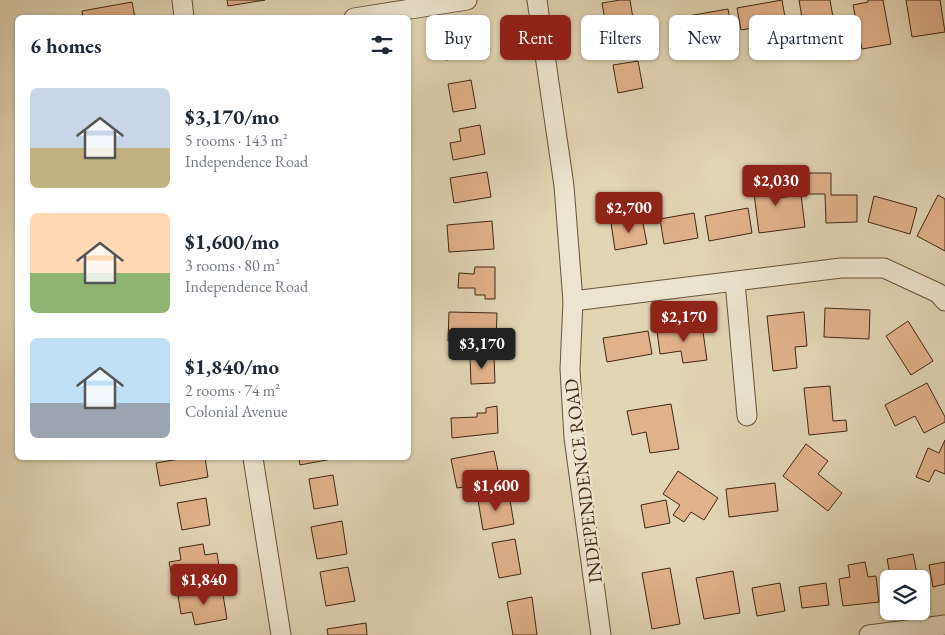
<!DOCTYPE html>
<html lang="en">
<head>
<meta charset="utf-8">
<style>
  :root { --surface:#fff; --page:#f6f6f7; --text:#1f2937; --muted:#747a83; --accent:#8f2418 }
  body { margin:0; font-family:"EB Garamond",serif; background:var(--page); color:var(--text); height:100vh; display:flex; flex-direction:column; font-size:19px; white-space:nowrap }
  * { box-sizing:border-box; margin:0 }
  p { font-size:16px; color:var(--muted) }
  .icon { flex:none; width:28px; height:28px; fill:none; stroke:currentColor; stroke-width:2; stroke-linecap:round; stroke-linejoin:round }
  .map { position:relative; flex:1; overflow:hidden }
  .side { position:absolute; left:15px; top:15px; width:396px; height:445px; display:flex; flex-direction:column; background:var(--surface); border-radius:8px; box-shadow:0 1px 4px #0004 }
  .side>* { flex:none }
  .guide { position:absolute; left:426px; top:15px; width:444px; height:45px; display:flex; gap:10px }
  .controls { position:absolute; left:880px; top:570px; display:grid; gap:10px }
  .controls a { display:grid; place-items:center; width:50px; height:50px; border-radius:8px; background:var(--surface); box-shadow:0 1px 4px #0004; font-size:25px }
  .price { position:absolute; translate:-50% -42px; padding:0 11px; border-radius:5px; background:var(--accent); color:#fff; font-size:16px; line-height:32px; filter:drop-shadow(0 1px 2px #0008) }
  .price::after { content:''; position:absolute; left:50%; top:30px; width:15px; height:11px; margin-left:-8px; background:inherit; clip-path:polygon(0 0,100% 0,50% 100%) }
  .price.current { background:#222; color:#fff }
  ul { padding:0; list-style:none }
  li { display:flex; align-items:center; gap:15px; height:125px; padding:0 15px }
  li span { display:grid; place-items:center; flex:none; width:140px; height:100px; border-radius:8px; color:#555 }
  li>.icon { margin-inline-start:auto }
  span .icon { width:60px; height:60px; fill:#fffc; stroke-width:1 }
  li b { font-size:21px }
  h2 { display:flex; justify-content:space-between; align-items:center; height:60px; padding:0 15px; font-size:21px }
  .chip { padding:0 18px; border-radius:8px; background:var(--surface); box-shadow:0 1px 4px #0004; font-size:18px; line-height:45px }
  .chip.current { background:var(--accent); color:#fff }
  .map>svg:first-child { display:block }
  .building { fill:#e1b18b; stroke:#412715 }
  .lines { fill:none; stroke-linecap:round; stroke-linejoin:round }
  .minor-casing { stroke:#69523d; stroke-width:21 }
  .minor { stroke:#ece4ce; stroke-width:19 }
  .labels { text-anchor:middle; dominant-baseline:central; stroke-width:5; stroke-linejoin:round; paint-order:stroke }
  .street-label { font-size:19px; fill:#412715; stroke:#ece4ce }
</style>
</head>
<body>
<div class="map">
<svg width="945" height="635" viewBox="0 0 945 635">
  <rect width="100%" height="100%" fill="#e2d5b4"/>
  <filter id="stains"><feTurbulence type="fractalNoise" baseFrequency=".004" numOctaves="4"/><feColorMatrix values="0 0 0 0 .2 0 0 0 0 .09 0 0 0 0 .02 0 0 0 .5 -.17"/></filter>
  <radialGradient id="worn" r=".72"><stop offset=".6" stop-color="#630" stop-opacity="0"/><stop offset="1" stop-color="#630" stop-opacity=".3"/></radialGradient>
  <g class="building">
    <path d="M227,0h38l-37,6z"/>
    <path d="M620,0h10l7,43 -27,5 -8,-45z"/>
    <path d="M782,0l6,34 -21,4 -2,-12 -24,4 -4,-22z"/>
    <path d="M799,0h31l3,17 -12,2 2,8 -19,3z"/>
    <path d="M868,0h15l8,44 -29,5 -9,-44 15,-3z"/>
    <path d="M906,0h34l5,32 -33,5z"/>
    <path d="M132,2l3,16h-52l-1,-7z"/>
    <path d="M728,9l6,32 -41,7 -5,-32z"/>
    <path d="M464,26l5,30 -23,4 -6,-29z"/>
    <path d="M638,61l5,27 -25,5 -5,-28z"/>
    <path d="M471,80l5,28 -23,4 -5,-28z"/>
    <path d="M480,125l5,29 -32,6 -3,-17 11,-2 -2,-12z"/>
    <path d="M487,172l4,25 -37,6 -4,-25z"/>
    <path d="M809,173h22v22h26v27l-31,1 -1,-29h-16z"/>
    <path d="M775,175l3,23 23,-3 4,32 -46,6 -7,-55z"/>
    <path d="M938,195l7,4v52l-28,-15z"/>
    <path d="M874,196l43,12 -7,26 -42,-12z"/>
    <path d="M748,208l4,25 -43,8 -4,-25z"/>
    <path d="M694,213l4,25 -34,6 -4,-25z"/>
    <path d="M642,218l5,26 -32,6 -4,-27z"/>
    <path d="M492,221l2,28 -45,3 -2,-27z"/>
    <path d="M475,267h20v32h-10v-4h-10v-7h-17l1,-15 15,1z"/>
    <path d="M825,308l45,2 -1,29 -45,-2z"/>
    <path d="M449,312l48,1 -1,29 -48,-1z"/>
    <path d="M804,312l3,34 -12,1 2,21 -24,3 -6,-55z"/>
    <path d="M908,321l25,40 -22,14 -25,-39z"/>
    <path d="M702,325l5,35 -24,3 -2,-12 -21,3 -3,-23z"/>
    <path d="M648,331l4,23 -45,8 -4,-24z"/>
    <path d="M494,356l1,27 -24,1 -1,-27z"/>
    <path d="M927,383l18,34v5l-21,11 -9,-17 -20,10 -10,-21z"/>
    <path d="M830,386l3,35 13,-1 1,11 -38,4 -5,-47z"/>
    <path d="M671,404l8,45 -29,4 -4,-21 -14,3 -5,-24z"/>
    <path d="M497,406l1,27 -46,5 -1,-20 26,-1v-4h9v-5z"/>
    <path d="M945,440v34l-10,-4 -6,12 -13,-5 12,-29 11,5z"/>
    <path d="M806,444l22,17 -10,13 24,19 -14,18 -45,-35z"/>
    <path d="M494,451l6,30 -43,7 -6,-29z"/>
    <path d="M185,458h20l3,19 -48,9 -4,-23z"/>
    <path d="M299,458h33v1l-32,6z"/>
    <path d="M678,471l40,27 -14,22 -13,-8 -7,10 -11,-7 7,-10 -17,-11z"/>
    <path d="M333,475l5,30 -24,4 -5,-30z"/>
    <path d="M775,483l3,28 -49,6 -3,-28z"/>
    <path d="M509,494l5,30 -31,6 -5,-30z"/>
    <path d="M206,498l4,27 -28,5 -5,-27z"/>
    <path d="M666,500l4,23 -25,5 -4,-23z"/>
    <path d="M342,521l5,33 -30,5 -6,-32z"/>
    <path d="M515,539l6,35 -22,4 -7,-35z"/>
    <path d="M203,544l2,11 12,-2 3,21 -47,8 -4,-20 12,-2 -2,-12z"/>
    <path d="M913,554l5,25h-27l-4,-20z"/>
    <path d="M865,562l3,15 8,-1 3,26 -36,4 -4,-27 11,-2 -2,-12z"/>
    <path d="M945,562v22l-12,3 -4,-22z"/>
    <path d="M348,567l7,34 -29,5 -6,-34z"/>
    <path d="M670,568l10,56 -28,5 -10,-56z"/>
    <path d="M733,571l7,42 -36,6 -8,-41z"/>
    <path d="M780,583l5,28 -28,5 -5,-28z"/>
    <path d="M826,583l3,22 -27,3 -3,-21z"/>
    <path d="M222,589l5,30 -32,6 -3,-13 -11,2 -3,-18z"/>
    <path d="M532,597l5,38h-24l-6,-33z"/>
    <path d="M366,623l1,12h-39l-1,-6z"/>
  </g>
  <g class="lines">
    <g class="minor-casing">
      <g id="minor">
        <path d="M182,0l2,18"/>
        <path d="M537,0l27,186 9,115 -3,68 4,69 27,197"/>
        <path d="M354,18l113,-18"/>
        <path d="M735,282l12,134"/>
        <path d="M573,301l268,-33h43l54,25 7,8"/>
        <path d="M253,458l28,177"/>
        <path d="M869,635l76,-10"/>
      </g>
    </g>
    <use href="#minor" class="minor"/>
  </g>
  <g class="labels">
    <g class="street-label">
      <text transform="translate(583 481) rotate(-97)">INDEPENDENCE ROAD</text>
    </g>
  </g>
  <rect width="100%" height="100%" filter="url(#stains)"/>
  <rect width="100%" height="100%" fill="url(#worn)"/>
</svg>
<div class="controls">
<a><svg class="icon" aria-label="layers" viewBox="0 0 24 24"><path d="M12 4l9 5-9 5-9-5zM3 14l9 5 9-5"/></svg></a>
</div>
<b class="price" style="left:776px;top:207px">$2,030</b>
<b class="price" style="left:629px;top:234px">$2,700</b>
<b class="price" style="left:684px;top:343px">$2,170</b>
<b class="price current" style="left:482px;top:370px">$3,170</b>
<b class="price" style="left:496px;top:512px">$1,600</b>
<b class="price" style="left:204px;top:606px">$1,840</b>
<div class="guide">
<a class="chip">Buy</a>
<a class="chip current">Rent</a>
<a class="chip">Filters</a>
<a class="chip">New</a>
<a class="chip">Apartment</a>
</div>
<section class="side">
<h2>6 homes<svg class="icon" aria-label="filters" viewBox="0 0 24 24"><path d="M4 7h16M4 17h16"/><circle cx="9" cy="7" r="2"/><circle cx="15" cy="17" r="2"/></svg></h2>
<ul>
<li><span style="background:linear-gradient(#c9d6e8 60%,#c2b280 0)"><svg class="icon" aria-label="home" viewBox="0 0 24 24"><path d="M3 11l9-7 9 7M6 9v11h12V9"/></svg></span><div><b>$3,170/mo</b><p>5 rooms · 143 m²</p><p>Independence Road</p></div></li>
<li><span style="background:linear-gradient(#ffd9b3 60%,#8fb573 0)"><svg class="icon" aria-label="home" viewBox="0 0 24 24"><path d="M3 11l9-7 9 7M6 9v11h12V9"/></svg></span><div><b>$1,600/mo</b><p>3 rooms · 80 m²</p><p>Independence Road</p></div></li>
<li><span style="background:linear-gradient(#bfe0f5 65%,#9aa5b1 0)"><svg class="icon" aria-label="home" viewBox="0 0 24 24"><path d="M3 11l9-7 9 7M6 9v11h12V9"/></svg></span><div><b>$1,840/mo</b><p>2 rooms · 74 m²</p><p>Colonial Avenue</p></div></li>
</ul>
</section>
</div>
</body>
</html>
